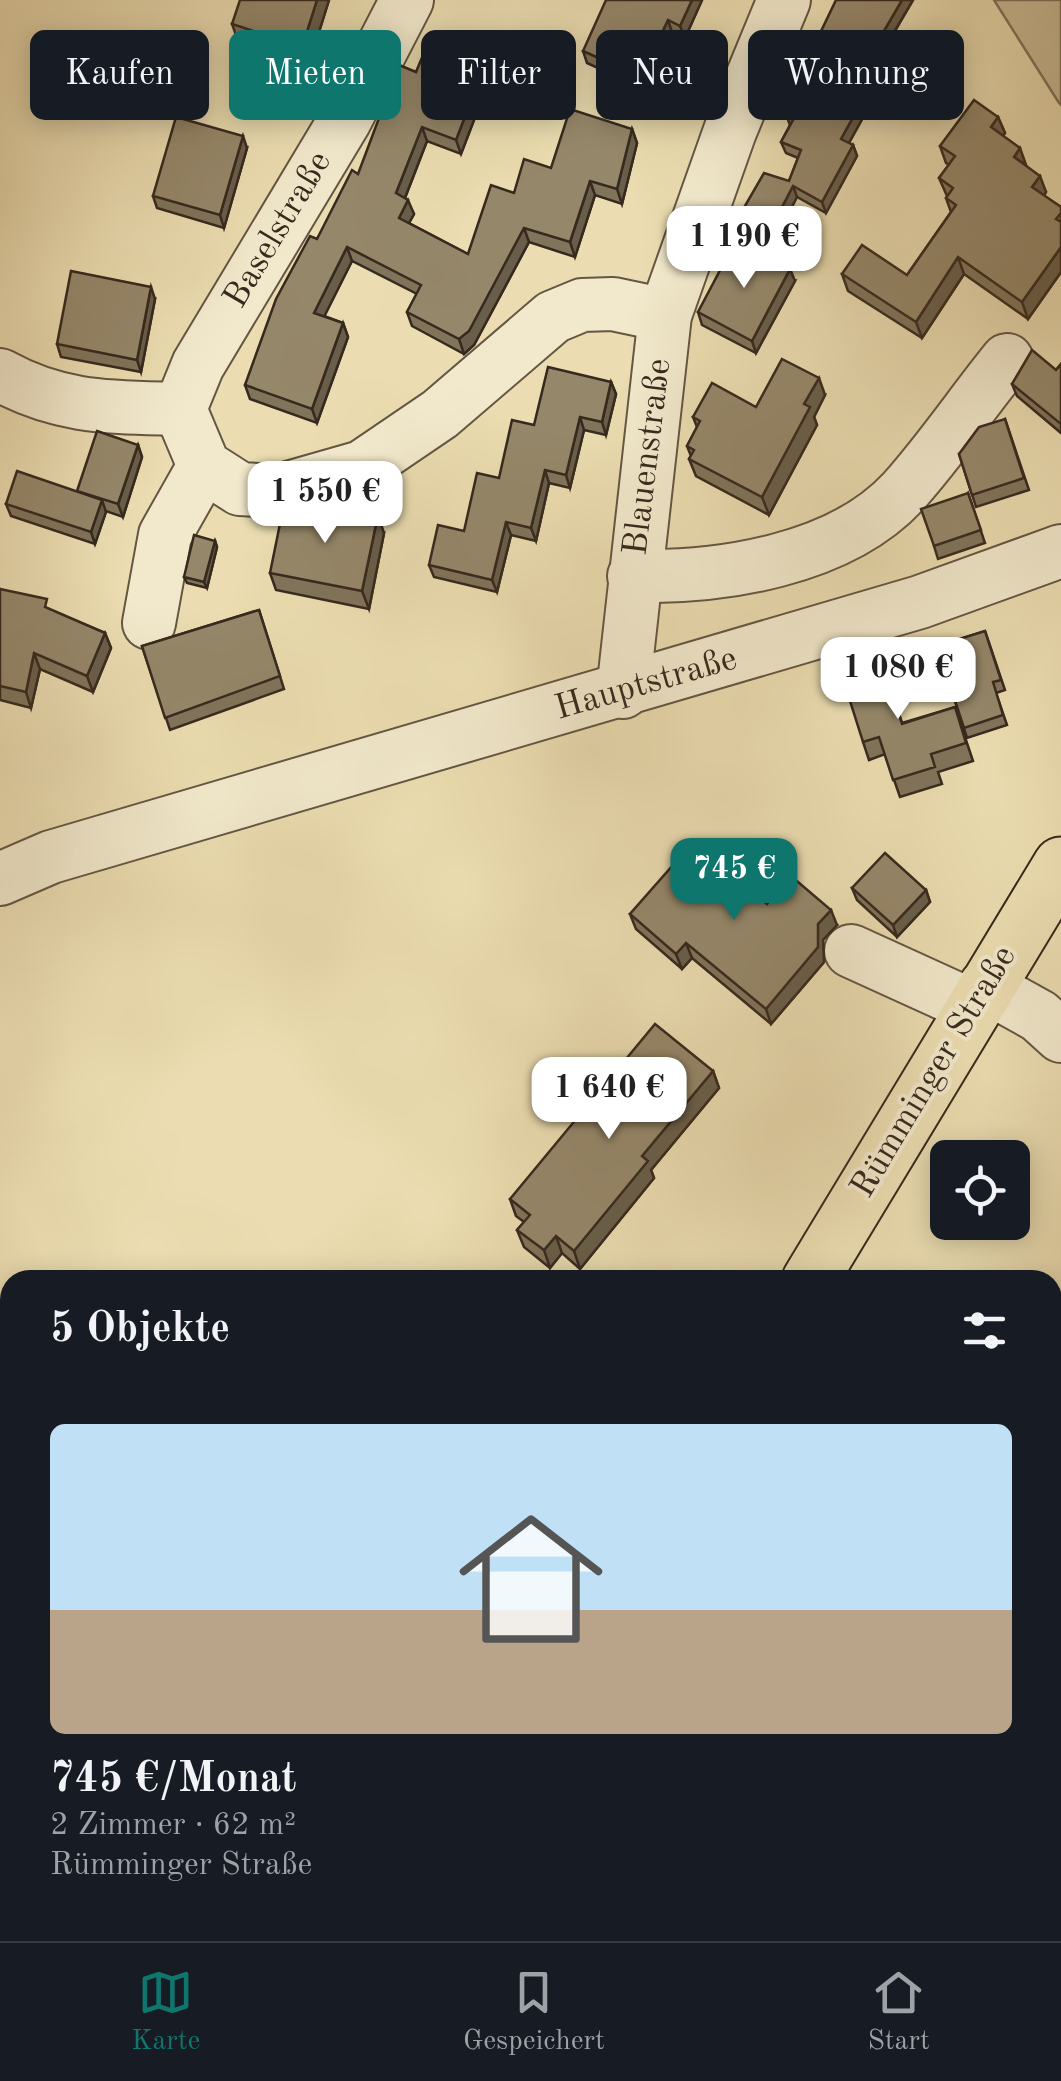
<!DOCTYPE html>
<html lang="de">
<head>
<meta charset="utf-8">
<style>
  :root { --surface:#171b24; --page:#20242c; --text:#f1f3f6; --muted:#9ea1a6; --line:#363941; --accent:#0f766e }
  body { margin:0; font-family:"Old Standard TT",serif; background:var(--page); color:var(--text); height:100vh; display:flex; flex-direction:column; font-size:38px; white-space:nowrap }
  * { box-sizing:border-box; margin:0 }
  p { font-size:32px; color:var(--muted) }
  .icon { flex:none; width:55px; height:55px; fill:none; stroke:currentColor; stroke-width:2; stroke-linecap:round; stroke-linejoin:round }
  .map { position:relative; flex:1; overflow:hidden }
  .side { position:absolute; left:0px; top:1270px; width:1062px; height:672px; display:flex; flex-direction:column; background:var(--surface); border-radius:30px 30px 0 0; box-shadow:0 5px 25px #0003 }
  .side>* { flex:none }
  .hud { position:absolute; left:30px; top:30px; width:1002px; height:90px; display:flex; gap:20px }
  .fabs { position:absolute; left:930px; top:1140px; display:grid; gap:20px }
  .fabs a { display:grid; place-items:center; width:100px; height:100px; border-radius:15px; background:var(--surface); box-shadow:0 5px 25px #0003; font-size:50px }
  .price { position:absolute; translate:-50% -85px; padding:0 22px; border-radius:20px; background:#fff; color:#222; font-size:32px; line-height:65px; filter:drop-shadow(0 2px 5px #0008) }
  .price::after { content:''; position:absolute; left:50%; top:60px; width:30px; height:22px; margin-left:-15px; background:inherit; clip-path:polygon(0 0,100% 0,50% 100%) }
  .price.on { background:var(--accent); color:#fff }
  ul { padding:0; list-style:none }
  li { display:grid; align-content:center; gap:20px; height:530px; padding:0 50px }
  li span { display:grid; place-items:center; height:310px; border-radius:15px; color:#555 }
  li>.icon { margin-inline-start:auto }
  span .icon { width:180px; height:180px; fill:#fffc; stroke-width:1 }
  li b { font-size:42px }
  h2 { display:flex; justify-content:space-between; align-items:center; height:120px; padding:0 50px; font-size:42px }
  .tag { padding:0 35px; border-radius:15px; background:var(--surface); box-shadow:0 5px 25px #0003; font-size:35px; line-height:90px }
  .tag.on { background:var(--accent); color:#fff }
  .tabs { display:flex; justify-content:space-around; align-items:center; height:140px; border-top:2px solid var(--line); background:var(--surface); font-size:28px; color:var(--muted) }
  .tabs a { display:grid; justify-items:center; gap:5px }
  .tabs .on { color:var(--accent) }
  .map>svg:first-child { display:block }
  .green { fill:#ccbe98; stroke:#82745b; stroke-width:2.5 }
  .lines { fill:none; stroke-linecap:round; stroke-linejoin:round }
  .minor-casing { stroke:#645643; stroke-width:56 }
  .major-casing { stroke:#37291e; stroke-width:59 }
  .minor { stroke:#f2e9cc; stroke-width:52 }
  .major { stroke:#ebddb1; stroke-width:55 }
  .wall { fill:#80745b; stroke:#37291e; stroke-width:2.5 }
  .shaded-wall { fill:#685e4a; stroke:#37291e; stroke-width:2.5 }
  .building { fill:#95876a; stroke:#37291e; stroke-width:2.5 }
  .labels { text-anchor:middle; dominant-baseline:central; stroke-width:8; stroke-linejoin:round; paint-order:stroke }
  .street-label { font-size:35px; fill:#37291e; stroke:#f2e9cc }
</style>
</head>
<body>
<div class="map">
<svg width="1061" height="1941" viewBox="0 0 1061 1941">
  <rect width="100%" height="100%" fill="#ebddb1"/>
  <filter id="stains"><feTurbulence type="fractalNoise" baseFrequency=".002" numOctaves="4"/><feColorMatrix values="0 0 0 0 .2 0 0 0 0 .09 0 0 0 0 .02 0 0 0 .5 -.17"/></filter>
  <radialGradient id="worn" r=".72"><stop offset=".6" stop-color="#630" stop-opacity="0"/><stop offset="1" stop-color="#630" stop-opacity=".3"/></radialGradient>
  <g class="green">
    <path d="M994,0h67v105l-2,-2z"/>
    <path d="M483,1932h281l13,9h-298z"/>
  </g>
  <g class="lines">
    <g class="minor-casing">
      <g id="minor">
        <path d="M407,0l-62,120 -147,245 -18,44 24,57 36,23 38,2 84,-24 78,-53 113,-97 29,-12 31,-1 52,11"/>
        <path d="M0,375c61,34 112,32 180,34"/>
        <path d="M634,576c87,2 206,-16 269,-84 37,-41 69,-89 104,-132"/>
        <path d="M149,623l16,-88 39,-69"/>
        <path d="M623,692l42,-377 65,-184 54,-131"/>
        <path d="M0,879l51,-22 869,-255 141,-51"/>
        <path d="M851,951l123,56"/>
        <path d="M985,986l54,30 22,20"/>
        <path d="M32,1941l8,-9"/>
      </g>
    </g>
    <g class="major-casing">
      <g id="major">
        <path d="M810,1280l251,-415"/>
        <path d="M454,1941l5,-9"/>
      </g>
    </g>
    <use href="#minor" class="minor"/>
    <use href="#major" class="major"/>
  </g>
  <g class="wall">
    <path d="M329,0l-20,64 -71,-23 -6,-17z"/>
    <path d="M702,0l-17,38 -13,-6 -26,58 -59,-27 -4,-12z"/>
    <path d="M913,0l-52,89 6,3 4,11 -22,40 4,2 4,11 -31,57 -29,-16 -25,48 -30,-16 -4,-11 51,-37 9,-23 -12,-5 -5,-11 9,-17 -3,-8 31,-58 -5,-11z"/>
    <path d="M487,59l5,14 -31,81 -34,-13 -22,57 9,16 -5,9 59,31 46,-61 37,-25 81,-39 5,14 -15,61 -27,-9 -20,62 -46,-15 -55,103 -10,9 -52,-28 -5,-14 10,-18 -65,-33 -28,55 19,7 5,14 -31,86 -67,-24 -5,-14 72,-146 41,-65 58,-102z"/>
    <path d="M998,117l7,16 -2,3 43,56 -2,4 17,11v65l-33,47 -64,-45 -42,64 -74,-47 -6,-17 65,1 44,-63 -5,-14 1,-2 -8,-18 10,-13 -3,-2 -6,-17z"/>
    <path d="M247,148l-23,80 -67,-20 -4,-12z"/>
    <path d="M795,281l-39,72 -54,-28 -4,-13z"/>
    <path d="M155,299l-14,73 -80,-15 -4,-13z"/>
    <path d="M1061,364v69l-44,-37 -5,-12 44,-14z"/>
    <path d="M611,382l5,12 -10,41 -22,-5 -14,58 -21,-5 -13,58 -25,-6 -14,57 -63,-15 -5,-12 35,-34 70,-106z"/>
    <path d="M825,395l-11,22 3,8 -48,90 -73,-39 -7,-17 2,-3 -4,-10 10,-19 -4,-10z"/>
    <path d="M1005,419l24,71 -53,17 -17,-53z"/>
    <path d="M138,445l4,12 -19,60 -17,-6 -11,33 -84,-28 -5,-12 72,-12z"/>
    <path d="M968,493l17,50 -47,16 -4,-13z"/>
    <path d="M384,533l-15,76 -93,-19 -6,-17z"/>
    <path d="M215,541l2,6 -10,41 -20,-5 -3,-6z"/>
    <path d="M0,589l105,44 6,15 -18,44 -53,-23 -9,39 -31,-8z"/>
    <path d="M259,610l25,79 -114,41 -28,-84z"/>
    <path d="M985,631l20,59 -9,3 11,32 -40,13 -30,-92z"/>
    <path d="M880,655l22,68 53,-16 18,54 -35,11 4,12 -42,13 -15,-43 -16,6 -6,-18z"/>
    <path d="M852,888l74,2 4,12 -33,35 -40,-37z"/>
    <path d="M767,904l70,21 -14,15 1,22 -53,62 -79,-66 -10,11 -46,-40 -6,-15z"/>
    <path d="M713,1071l6,17 -68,82 3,8 -74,91 -18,-16 -12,15 -26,-21 -7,-17 7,-8 -8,-6 -6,-17z"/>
  </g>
  <g class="shaded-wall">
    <path d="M317,0h12l-20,64 -7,-17z"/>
    <path d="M692,0h10l-17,38 -5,-12z"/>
    <path d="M902,0h11l-56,95 -4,-11z"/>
    <path d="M668,20l4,12 -26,58 -5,-13z"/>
    <path d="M487,59l5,14 -31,81 -5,-14z"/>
    <path d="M867,92l4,11 -26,47 -4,-11z"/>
    <path d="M998,117l7,16 -8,11 -6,-17z"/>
    <path d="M422,127l5,14 -26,67 -5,-15z"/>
    <path d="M632,129l5,14 -15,61 -5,-15z"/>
    <path d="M243,136l4,12 -23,80 -4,-13z"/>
    <path d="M853,145l4,11 -31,57 -4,-11z"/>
    <path d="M1020,148l6,17 -12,-8z"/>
    <path d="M1040,176l6,16 -7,12 -7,-17z"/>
    <path d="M590,181l5,14 -20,62 -5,-15z"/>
    <path d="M793,186l4,11 -25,48 -4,-11z"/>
    <path d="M408,200l6,14 -10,18 -5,-14z"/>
    <path d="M524,228l5,14 -55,103 -10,9 -5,-15z"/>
    <path d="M347,247l5,14 -33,66 -5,-14z"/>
    <path d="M1061,247v25l-33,47 -6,-17z"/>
    <path d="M958,257l6,17 -42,64 -6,-16z"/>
    <path d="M790,269l5,12 -39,72 -4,-12z"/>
    <path d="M151,287l4,12 -14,73 -4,-12z"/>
    <path d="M343,323l5,14 -31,86 -5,-14z"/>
    <path d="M819,378l6,17 -11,22 3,8 -48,90 -7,-18 42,-93z"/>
    <path d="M611,382l5,12 -10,41 -4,-13z"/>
    <path d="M580,417l4,13 -14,58 -4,-13z"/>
    <path d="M138,445l4,12 -19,60 -5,-13z"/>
    <path d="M545,470l4,13 -13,58 -5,-13z"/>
    <path d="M102,500l4,12 -11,32 -4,-12z"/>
    <path d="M378,515l6,18 -15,76 -7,-18z"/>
    <path d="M506,522l5,13 -14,57 -5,-12z"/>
    <path d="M215,541l2,6 -10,41 -3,-6z"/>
    <path d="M105,633l6,15 -18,44 -6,-16z"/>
    <path d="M34,653l6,16 -9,39 -5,-16z"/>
    <path d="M926,890l4,12 -33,35 -4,-12z"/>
    <path d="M831,910l6,15 -14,15 1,22 -53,62 -5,-15 52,-85z"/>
    <path d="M686,943l6,15 -10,11 -6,-15z"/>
    <path d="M713,1071l6,17 -68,82 3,8 -74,91 -6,-18 68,-95z"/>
    <path d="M556,1236l6,17 -12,15 -6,-18z"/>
  </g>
  <g class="building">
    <path d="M240,0h77l-15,47 -70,-23z"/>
    <path d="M606,0h86l-12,26 -12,-6 -27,57 -58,-26z"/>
    <path d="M836,0h66l-49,84 14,8 -26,47 12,6 -31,57 -29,-16 -25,48 -30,-16 26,-45 25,8 12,-31 -20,-8 12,-22 -6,-3 35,-65 -9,-4z"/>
    <path d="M430,38l57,21 -31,81 -34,-13 -26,66 12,7 -9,18 69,36 23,-69 23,8 10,-34 27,9 19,-59 62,20 -15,60 -27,-8 -20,61 -46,-14 -55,103 -10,8 -52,-27 14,-27 -74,-38 -33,66 29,10 -31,86 -67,-24 31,-86 34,-63 7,3 35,-69 6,4 41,-109 17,7z"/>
    <path d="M974,100l24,17 -7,10 29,21 -6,9 26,19 -8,11 29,20v6l-5,6 5,3v25l-39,55 -64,-45 -42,65 -74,-48 20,-29 45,30 49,-70 -10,-7 7,-10 -14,-10 16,-22 -15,-10z"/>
    <path d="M176,117l67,19 -23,79 -67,-19z"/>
    <path d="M736,240l54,29 -38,72 -54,-29z"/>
    <path d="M71,271l80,16 -14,73 -80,-16z"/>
    <path d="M1032,350l24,20 5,-6v60l-49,-40z"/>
    <path d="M782,359l37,19 -15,26 6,3 -48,90 -73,-38 5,-9 -7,-4 13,-25 -7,-4 19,-34 44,24z"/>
    <path d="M548,367l63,15 -9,40 -22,-5 -14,58 -21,-5 -14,58 -25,-6 -14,58 -63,-15 9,-40 26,6 13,-58 22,5 13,-58 22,5z"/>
    <path d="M1005,419l19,59 -52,17 -13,-41 20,-27z"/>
    <path d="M97,431l41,14 -20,59 -41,-13z"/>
    <path d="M17,471l85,29 -11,32 -85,-28z"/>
    <path d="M968,493l13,37 -47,16 -13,-37z"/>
    <path d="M315,503l63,12 -16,76 -92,-18 13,-64 30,6z"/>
    <path d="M194,535l21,6 -11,41 -20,-5z"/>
    <path d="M0,589l47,10 -2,8 60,26 -18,43 -53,-23 -8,39 -26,-6z"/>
    <path d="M259,610l21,66 -115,42 -23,-72z"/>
    <path d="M985,631l16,49 -8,2 10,33 -39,13 -27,-82z"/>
    <path d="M880,655l22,69 53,-17 11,36 -35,11 4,13 -42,13 -14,-43 -16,5 -19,-60 15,-21z"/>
    <path d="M695,840l72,64 24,-28 40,34 -13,14v23l-52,62 -80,-66 -10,11 -46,-40z"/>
    <path d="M885,853l41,37 -33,35 -41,-37z"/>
    <path d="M655,1024l58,47 -71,85 6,5 -74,90 -18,-15 -12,14 -27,-20 13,-15 -20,-16z"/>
  </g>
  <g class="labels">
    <g class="street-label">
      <text transform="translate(278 230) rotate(-59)">Baselstraße</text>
      <text transform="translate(648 457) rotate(-83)">Blauenstraße</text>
      <text transform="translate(646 684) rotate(-16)">Hauptstraße</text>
      <text transform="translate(934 1072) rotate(-59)">Rümminger Straße</text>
    </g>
  </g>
  <rect width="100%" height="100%" filter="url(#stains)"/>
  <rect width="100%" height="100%" fill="url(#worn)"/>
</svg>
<div class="fabs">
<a><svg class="icon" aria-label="locate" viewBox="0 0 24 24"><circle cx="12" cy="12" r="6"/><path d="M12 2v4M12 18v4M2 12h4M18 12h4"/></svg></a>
</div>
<b class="price" style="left:744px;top:291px">1 190 €</b>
<b class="price" style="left:325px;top:546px">1 550 €</b>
<b class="price" style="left:898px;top:722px">1 080 €</b>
<b class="price on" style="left:734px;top:923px">745 €</b>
<b class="price" style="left:609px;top:1142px">1 640 €</b>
<div class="hud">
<a class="tag">Kaufen</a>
<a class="tag on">Mieten</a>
<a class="tag">Filter</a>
<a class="tag">Neu</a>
<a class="tag">Wohnung</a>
</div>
<section class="side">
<h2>5 Objekte<svg class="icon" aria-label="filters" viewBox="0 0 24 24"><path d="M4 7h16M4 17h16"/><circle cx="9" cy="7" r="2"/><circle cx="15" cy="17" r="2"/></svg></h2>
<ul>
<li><span style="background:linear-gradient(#bfe0f5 60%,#b9a48a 0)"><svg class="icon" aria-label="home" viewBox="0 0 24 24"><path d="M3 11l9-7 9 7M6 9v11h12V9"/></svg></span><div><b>745 €/Monat</b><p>2 Zimmer · 62 m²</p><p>Rümminger Straße</p></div></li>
</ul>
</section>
</div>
<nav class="tabs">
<a class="on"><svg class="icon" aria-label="map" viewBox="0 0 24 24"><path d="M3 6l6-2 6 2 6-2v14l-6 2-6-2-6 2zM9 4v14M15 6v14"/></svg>Karte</a>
<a><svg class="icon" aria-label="saved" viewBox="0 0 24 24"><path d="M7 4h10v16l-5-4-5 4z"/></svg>Gespeichert</a>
<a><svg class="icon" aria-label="home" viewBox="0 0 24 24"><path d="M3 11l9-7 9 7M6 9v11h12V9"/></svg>Start</a>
</nav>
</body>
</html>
